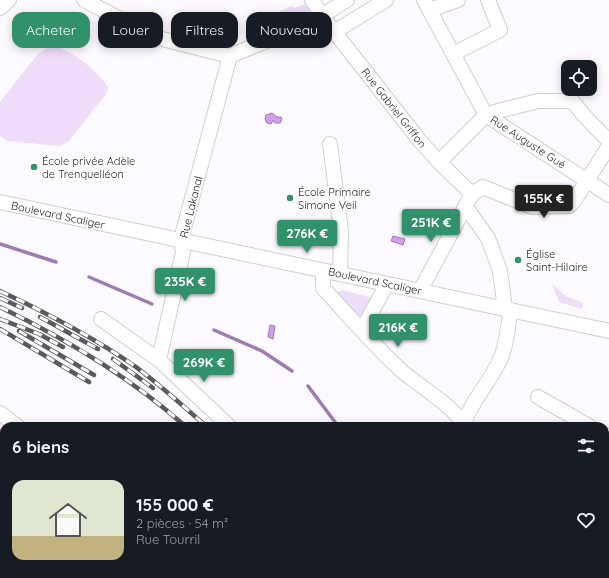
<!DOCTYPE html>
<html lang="fr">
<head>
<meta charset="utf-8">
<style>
  :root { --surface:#171b24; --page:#20242c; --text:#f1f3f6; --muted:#9ea1a6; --line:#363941; --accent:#30916b }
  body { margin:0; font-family:Quicksand,sans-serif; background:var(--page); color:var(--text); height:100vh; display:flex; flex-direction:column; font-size:15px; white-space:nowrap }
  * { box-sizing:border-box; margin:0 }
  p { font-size:13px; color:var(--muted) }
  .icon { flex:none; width:22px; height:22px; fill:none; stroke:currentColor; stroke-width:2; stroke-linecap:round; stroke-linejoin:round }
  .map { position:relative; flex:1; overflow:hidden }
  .side { position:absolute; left:0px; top:422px; width:609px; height:156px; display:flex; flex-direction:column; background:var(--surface); border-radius:12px 12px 0 0; box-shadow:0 2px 10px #0003 }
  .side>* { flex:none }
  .guide { position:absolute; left:12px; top:12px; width:400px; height:36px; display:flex; gap:8px }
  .fabs { position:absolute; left:561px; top:60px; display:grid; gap:8px }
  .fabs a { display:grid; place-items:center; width:36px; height:36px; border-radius:8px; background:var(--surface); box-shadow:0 2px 10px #0003; font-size:20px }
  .price { position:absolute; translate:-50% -34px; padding:0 9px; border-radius:4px; background:var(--accent); color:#fff; font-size:13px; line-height:26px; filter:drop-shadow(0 1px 2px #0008) }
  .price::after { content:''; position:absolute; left:50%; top:24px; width:12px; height:9px; margin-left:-6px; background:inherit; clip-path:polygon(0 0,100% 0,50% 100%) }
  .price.on { background:#222; color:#fff }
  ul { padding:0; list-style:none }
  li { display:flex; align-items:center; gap:12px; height:100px; padding:0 12px }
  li+li { border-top:1px solid var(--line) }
  li span { display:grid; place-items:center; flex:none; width:112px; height:80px; border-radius:12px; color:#555 }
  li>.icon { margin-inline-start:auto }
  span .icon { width:48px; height:48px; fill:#fffc; stroke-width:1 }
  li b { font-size:17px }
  h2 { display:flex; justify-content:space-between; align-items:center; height:48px; padding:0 12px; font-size:17px }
  .tag { padding:0 14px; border-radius:12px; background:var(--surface); box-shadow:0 2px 10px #0003; font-size:14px; line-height:36px }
  .tag.on { background:var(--accent); color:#fff }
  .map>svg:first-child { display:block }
  .green { fill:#efdcf9 }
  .water { fill:#d19eec; stroke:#9e7bb2 }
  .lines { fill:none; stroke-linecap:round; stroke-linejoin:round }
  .stream { stroke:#9e7bb2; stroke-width:3.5 }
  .minor-casing { stroke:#d0ced1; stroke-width:16 }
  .major-casing { stroke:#d0ced1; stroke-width:20 }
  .minor { stroke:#fff; stroke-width:14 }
  .major { stroke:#fff; stroke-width:18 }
  .rail-casing { stroke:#5a595b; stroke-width:4.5 }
  .rail { stroke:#fff; stroke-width:3; stroke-dasharray:9; stroke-linecap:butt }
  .poi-dot { fill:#30916b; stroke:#fff; stroke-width:1.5 }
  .labels { text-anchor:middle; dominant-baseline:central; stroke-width:3; stroke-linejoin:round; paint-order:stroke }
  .street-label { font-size:11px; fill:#282829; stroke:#fff }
  .poi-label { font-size:11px; fill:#282829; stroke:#fff; text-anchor:start }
</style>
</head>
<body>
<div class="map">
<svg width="609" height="578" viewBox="0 0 609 578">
  <rect width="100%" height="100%" fill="#fcfafe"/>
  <g class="green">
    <path d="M307,3l8,12 -30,13 -5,-17 12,-5 2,3v-1z"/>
    <path d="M321,23l9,8 -9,3 -2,-4 -1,1 -16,5 -5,-3z"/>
    <path d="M54,46c16,3 47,27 54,42l-2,6 -37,47 -8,5 -54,-5 -7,-5v-34l37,-47 11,-8z"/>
    <path d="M552,284l15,13 16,6 -1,6 -23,-7z"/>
    <path d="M342,290l31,8 -12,23 -24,-28z"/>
    <path d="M0,512l4,3v59h74l4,4h-81l-1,-1z"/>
  </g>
  <g class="water">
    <path d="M272,113l5,4h4l1,2 -2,4h-5l-2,-3 -2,4 -4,-1 -2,-4 1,-4z"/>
    <path d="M393,236l12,3 -2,6 -12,-4z"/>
    <path d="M270,325l5,1 -2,13 -5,-2z"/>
    <path d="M0,429l4,3v54l-4,-3z"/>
    <path d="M112,574h45l3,4h-44z"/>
  </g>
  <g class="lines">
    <g class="stream">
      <path d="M0,244l56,18"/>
      <path d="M89,277l63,27"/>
      <path d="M214,330l48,21 30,20"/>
      <path d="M308,386l27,36 1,4"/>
      <path d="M602,574l7,4"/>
      <path d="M520,576l10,1 7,-3"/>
    </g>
    <g class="minor-casing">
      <g id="minor">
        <path d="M84,0l70,37 76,19 82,-34 35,-22"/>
        <path d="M312,0l10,16 98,125 19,21 33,32"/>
        <path d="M424,0l62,115 123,80"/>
        <path d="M0,8l9,-8"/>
        <path d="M430,10l28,-10"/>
        <path d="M334,32l52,-32"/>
        <path d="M453,54l47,-24 -12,-30"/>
        <path d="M330,144l11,87 -1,43"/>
        <path d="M439,162l47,-47 16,-5 36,-9h34l16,19 21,21"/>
        <path d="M0,202l609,129"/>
        <path d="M465,206l23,32 12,33 5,38"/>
        <path d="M323,271v17c26,28 52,59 80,84 20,17 45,30 60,51"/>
        <path d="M420,291l52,-97 11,-7 49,20 37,-1 5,-5 35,-55"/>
        <path d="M101,319l58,41 70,66"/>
        <path d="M362,330l25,-46"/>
        <path d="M159,360l24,-108 -1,-6 1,-14 47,-176"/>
        <path d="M538,397l51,29"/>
        <path d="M0,413l17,13"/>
        <path d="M463,426c6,-21 25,-42 35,-62 9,-16 9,-36 13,-54"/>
        <path d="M605,435l4,2"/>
        <path d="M0,502l4,3"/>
        <path d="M89,574l5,4"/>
        <path d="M167,574l3,4"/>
        <path d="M369,574l4,4"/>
      </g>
    </g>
    <g class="major-casing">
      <g id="major">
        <path d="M605,543l4,-5"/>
        <path d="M605,564l4,-6"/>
        <path d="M582,578l2,-4"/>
      </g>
    </g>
    <use href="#minor" class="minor"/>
    <use href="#major" class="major"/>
    <g class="rail-casing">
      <g id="rail">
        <path d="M0,291c47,22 93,46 136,76 24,18 47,39 70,59"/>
        <path d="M0,298l22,10"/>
        <path d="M0,307c66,32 130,70 185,119"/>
        <path d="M40,317l58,32"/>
        <path d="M0,319l39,15 24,13"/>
        <path d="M0,329l89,53"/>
        <path d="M19,331l75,44"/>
        <path d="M113,359l40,29"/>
        <path d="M329,574l4,4"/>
        <path d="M343,574l4,4"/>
        <path d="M353,574l3,4"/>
      </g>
    </g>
    <use href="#rail" class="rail"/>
  </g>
  <g class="poi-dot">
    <circle cx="34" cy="167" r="4"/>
    <circle cx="290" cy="198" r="4"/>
    <circle cx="518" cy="260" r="4"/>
  </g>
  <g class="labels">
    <g class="street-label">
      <text transform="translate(394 108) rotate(52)">Rue Gabriel Griffon</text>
      <text transform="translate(528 142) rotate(33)">Rue Auguste Gué</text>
      <text transform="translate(191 207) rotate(-76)">Rue Lakanal</text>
      <text transform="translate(58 215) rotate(12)">Boulevard Scaliger</text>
      <text transform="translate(375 281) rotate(12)">Boulevard Scaliger</text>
    </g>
    <g class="poi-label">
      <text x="42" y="161">École privée Adèle<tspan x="42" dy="13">de Trenquelléon</tspan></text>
      <text x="298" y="192">École Primaire<tspan x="298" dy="13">Simone Veil</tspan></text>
      <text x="526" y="254">Église<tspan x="526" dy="13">Saint-Hilaire</tspan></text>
    </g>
  </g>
</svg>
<div class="fabs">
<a><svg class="icon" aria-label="locate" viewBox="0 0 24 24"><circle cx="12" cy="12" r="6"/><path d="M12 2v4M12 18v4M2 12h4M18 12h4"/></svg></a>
</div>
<b class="price on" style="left:544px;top:219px">155K €</b>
<b class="price" style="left:431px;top:243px">251K €</b>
<b class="price" style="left:307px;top:254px">276K €</b>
<b class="price" style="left:185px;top:302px">235K €</b>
<b class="price" style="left:398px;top:348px">216K €</b>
<b class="price" style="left:204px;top:383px">269K €</b>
<div class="guide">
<a class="tag on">Acheter</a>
<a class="tag">Louer</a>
<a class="tag">Filtres</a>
<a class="tag">Nouveau</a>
</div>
<section class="side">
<h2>6 biens<svg class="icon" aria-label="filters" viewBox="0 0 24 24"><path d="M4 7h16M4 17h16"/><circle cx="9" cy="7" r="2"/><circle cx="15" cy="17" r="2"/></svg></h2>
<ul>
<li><span style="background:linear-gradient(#dfe7d0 70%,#c2b280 0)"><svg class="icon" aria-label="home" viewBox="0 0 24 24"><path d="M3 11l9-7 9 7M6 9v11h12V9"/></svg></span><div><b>155 000 €</b><p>2 pièces · 54 m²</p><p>Rue Tourril</p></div><svg class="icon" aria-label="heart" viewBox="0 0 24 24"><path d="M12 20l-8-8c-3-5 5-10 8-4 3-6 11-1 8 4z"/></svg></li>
</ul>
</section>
</div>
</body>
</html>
